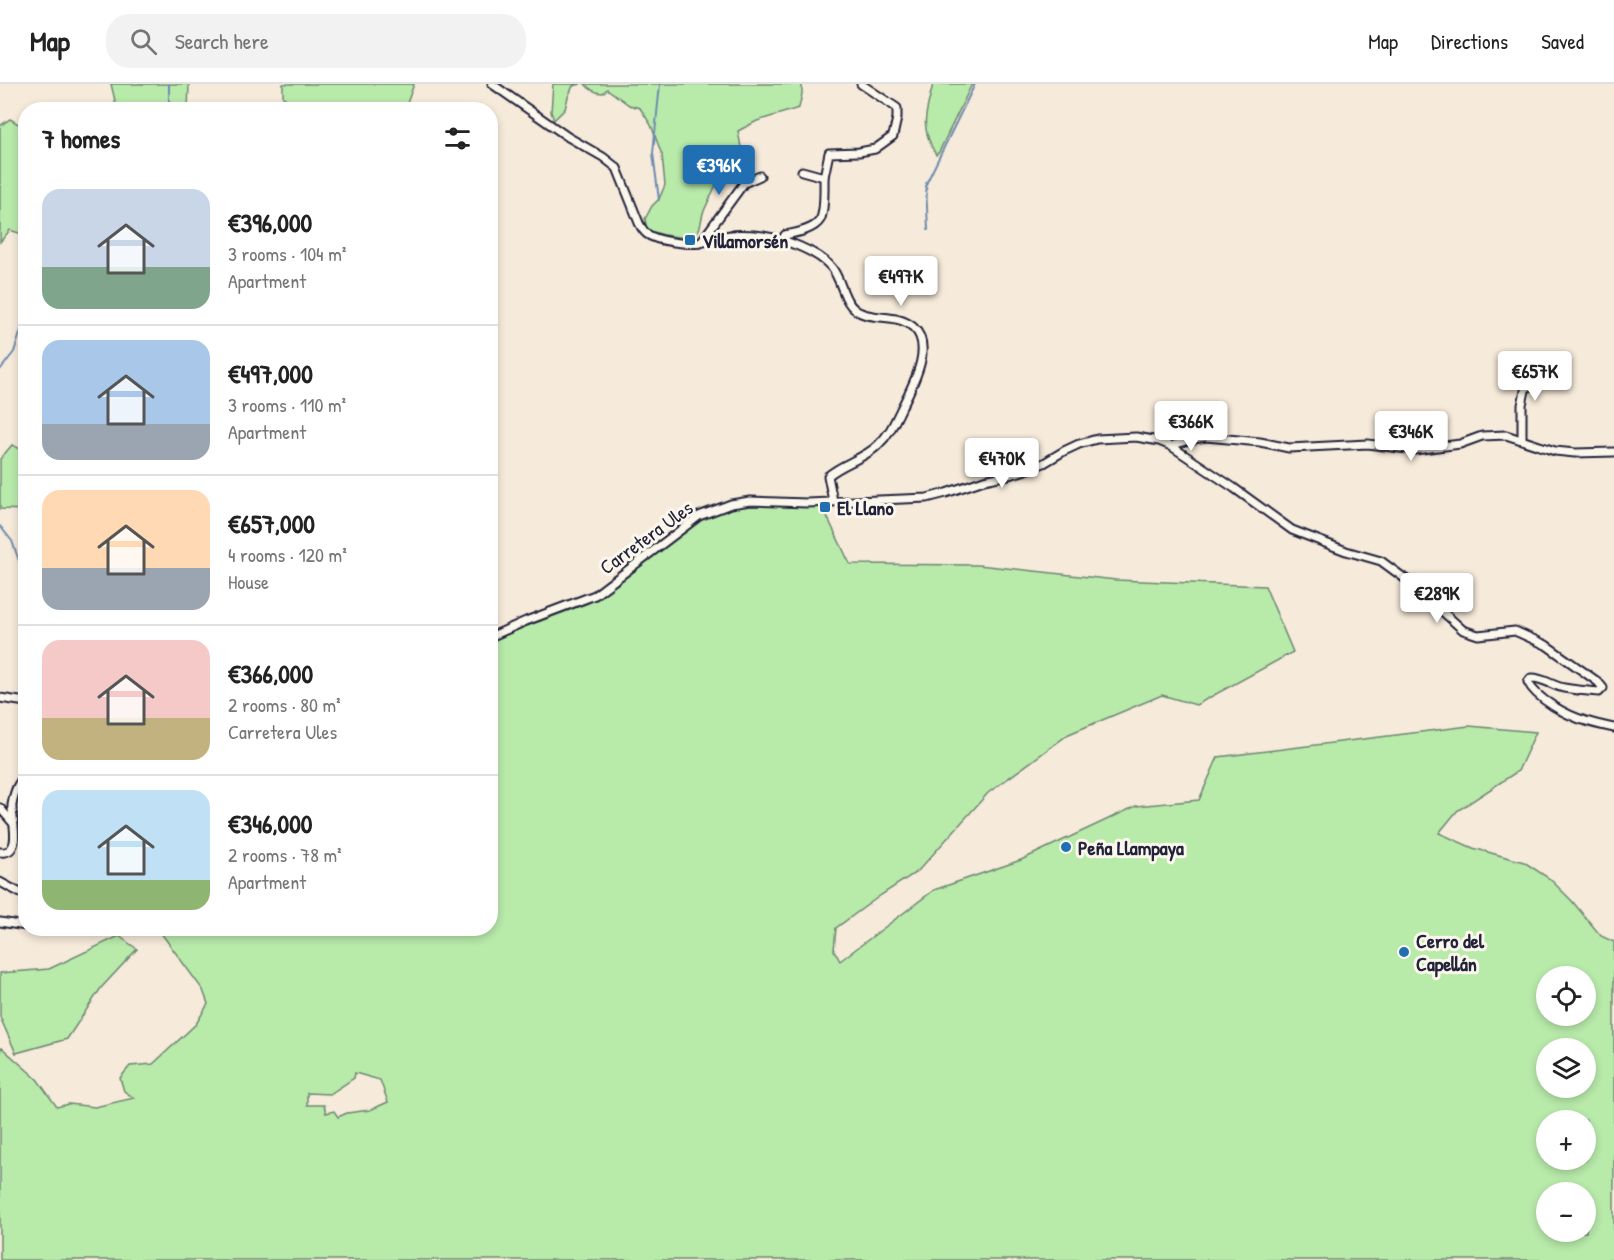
<!DOCTYPE html>
<html lang="en">
<head>
<meta charset="utf-8">
<style>
  :root { --surface:#fff; --page:#f2f2f2; --text:#222; --muted:#767676; --line:#e0e0e0; --accent:#1f6fb2 }
  body { margin:0; font-family:"Patrick Hand",sans-serif; background:var(--page); color:var(--text); height:100vh; display:flex; flex-direction:column; font-size:22px; white-space:nowrap }
  * { box-sizing:border-box; margin:0 }
  p { font-size:20px; color:var(--muted) }
  .icon { flex:none; width:33px; height:33px; fill:none; stroke:currentColor; stroke-width:2; stroke-linecap:round; stroke-linejoin:round }
  .map { position:relative; flex:1; overflow:hidden }
  .details { position:absolute; left:18px; top:18px; width:480px; height:834px; display:flex; flex-direction:column; background:var(--surface); border-radius:24px; box-shadow:0 3px 9px #0003 }
  .details>* { flex:none }
  .controls { position:absolute; left:1536px; top:882px; display:grid; gap:12px }
  .controls a { display:grid; place-items:center; width:60px; height:60px; border-radius:50%; background:var(--surface); box-shadow:0 3px 9px #0003; font-size:30px }
  .price { position:absolute; translate:-50% -51px; padding:0 14px; border-radius:6px; background:#fff; color:#222; font-size:20px; line-height:39px; filter:drop-shadow(0 2px 3px #0008) }
  .price::after { content:''; position:absolute; left:50%; top:36px; width:18px; height:14px; margin-left:-9px; background:inherit; clip-path:polygon(0 0,100% 0,50% 100%) }
  .price.current { background:var(--accent); color:#fff }
  ul { padding:0; list-style:none }
  li { display:flex; align-items:center; gap:18px; height:150px; padding:0 24px }
  li+li { border-top:2px solid var(--line) }
  li span { display:grid; place-items:center; flex:none; width:168px; height:120px; border-radius:18px; color:#555 }
  li>.icon { margin-inline-start:auto }
  span .icon { width:72px; height:72px; fill:#fffc; stroke-width:1 }
  li b { font-size:26px }
  h2 { display:flex; justify-content:space-between; align-items:center; height:72px; padding:0 24px; font-size:26px }
  header { display:flex; align-items:center; gap:36px; box-sizing:border-box; height:84px; padding:0 30px; background:var(--surface); border-bottom:2px solid var(--line) }
  header strong { font-size:28px }
  nav { display:flex; gap:33px; margin-inline-start:auto; font-size:21px }
  .search { width:420px; height:54px; background:var(--page); display:flex; align-items:center; gap:15px; box-sizing:border-box; padding:0 21px; border-radius:24px; color:var(--muted); font-size:22px }
  .map>svg:first-child { display:block }
  .green { fill:#b8eaaa; stroke:#6d8672; stroke-width:1.5; fill-rule:evenodd }
  .lines { fill:none; stroke-linecap:round; stroke-linejoin:round }
  .stream { stroke:#6e8baf; stroke-width:2 }
  .street-casing { stroke:#22223b; stroke-width:11 }
  .street { stroke:#fbf7ec; stroke-width:7 }
  .poi-dot { fill:#1f6fb2; stroke:#fbf7ec; stroke-width:2 }
  .labels { text-anchor:middle; dominant-baseline:central; stroke-width:6; stroke-linejoin:round; paint-order:stroke }
  .poi-label { font-size:20px; font-weight:bold; fill:#22223b; stroke:#fbf7ec; text-anchor:start }
  .street-label { font-size:20px; fill:#22223b; stroke:#fbf7ec }
</style>
</head>
<body>
<header>
<strong>Map</strong>
<div class="search"><svg class="icon" aria-label="search" viewBox="0 0 24 24"><circle cx="10" cy="10" r="6"/><path d="M15 15l6 6"/></svg>Search here</div>
<nav><a>Map</a><a>Directions</a><a>Saved</a></nav>
</header>
<div class="map">
<svg width="1614" height="1176" viewBox="0 0 1614 1176">
  <rect width="100%" height="100%" fill="#f6eada"/>
  <filter id="ink" filterUnits="userSpaceOnUse"><feTurbulence type="fractalNoise" baseFrequency=".0167" numOctaves="2"/><feDisplacementMap in="SourceGraphic" scale="12" xChannelSelector="R" yChannelSelector="G"/><feConvolveMatrix kernelMatrix="1 2 1 2 8 2 1 2 1" color-interpolation-filters="sRGB"/></filter>
  <g filter="url(#ink)">
    <g class="green">
      <path d="M111,0h78l-1,25h-71z"/>
      <path d="M283,0h131l-9,25h-101l-21,-12z"/>
      <path d="M553,0h28l-8,2 -5,11 -3,12 -11,11 -3,-8z"/>
      <path d="M585,0h217v10l-3,14 -42,13 -19,10 3,16 -26,40 -12,26 -3,14 -6,12 -30,-4 -17,-5 -2,-11 7,-13 7,-7 6,-14 -3,-30 -11,-30 -11,-17 -11,-3 -22,-16 -4,4c-8,0 -13,-3 -18,-9z"/>
      <path d="M933,0h39l-33,68 -3,3c-17,-30 -10,-40 -3,-71z"/>
      <path d="M10,35l15,9v107l-15,-5 -10,12v-116z"/>
      <path d="M12,361l13,6v59l-25,-1v-50z"/>
      <path d="M769,421l53,1 28,58 128,1 138,15 149,6 28,66 -97,53 -34,-10 -93,39 -81,59 -70,78 -37,24 -45,33 -2,22 6,11 94,-71 87,-30 115,-54 63,-6 19,-43 251,-31 67,6 -18,39 -61,40 -18,22 34,15 51,14 26,17 22,22 29,35 13,6v318h-1614v-211l2,-1 35,31 20,28 12,-3 26,3 39,-9 -10,-7 -4,-13 10,-12 23,-2 43,-40 12,-20 -5,-14 -45,-61 332,-1 1,-287 31,-13 66,-25 110,-84 22,-8 17,-4zM1546,892h40v40h-40zM1546,964h40v40h-40zM355,989l25,7 8,22 -18,8 -23,3 -9,4 -4,-6 -8,2 -2,-8h-17v-12l23,1 24,-16zM1546,1036h40v40h-40zM1546,1108h40v40h-40z"/>
      <path d="M119,852l18,13 -36,39 -34,51 -51,14 -16,-36v-44l49,-4z"/>
    </g>
    <g class="lines">
      <g class="stream">
        <path d="M166,26l3,-9v-17"/>
        <path d="M659,116l-6,-47 7,-69"/>
        <path d="M928,146l-2,-46 49,-100"/>
        <path d="M0,286l14,-18 12,-37"/>
        <path d="M0,442l12,15 14,39"/>
      </g>
      <g class="street-casing">
        <g id="street">
          <path d="M492,0l76,53 35,20 14,11 22,55c2,4 4,8 8,11 9,7 41,11 53,9 10,-2 20,-7 31,-8 10,-1 22,0 32,1 21,3 55,15 69,32 11,14 11,38 29,45 17,7 37,1 52,14 22,19 -1,59 -11,80 -7,14 -12,27 -24,38 -14,14 -35,18 -50,31l5,25"/>
          <path d="M824,93l5,-24 30,-1 16,-3 18,-13 4,-18v-10l-36,-24"/>
          <path d="M782,156l3,-5c10,-2 29,-5 35,-15 5,-8 4,-33 4,-43l-22,-6"/>
          <path d="M700,159l44,-60 16,-7"/>
          <path d="M1526,304l18,-7"/>
          <path d="M1522,355v-34l5,-24 -4,-14"/>
          <path d="M1171,362l17,-6 18,-3 54,5 29,6 79,-4 47,6 45,-6 22,-8 24,-1 49,16 20,2 39,-1"/>
          <path d="M490,553l36,-16 69,-26 104,-79 32,-12 19,-3 57,2 120,-5 19,-5 38,-13 29,-6 16,-5 15,-6 20,-12 15,-7 18,-5 39,-2 23,4 12,5 63,42 58,42 54,21 35,10 30,22 52,47 15,5 37,-4 31,14 52,37 5,6 -4,4c-12,-1 -24,-2 -35,-4 -11,-2 -22,-11 -33,-10l-3,4c8,17 40,34 58,39 9,3 19,5 28,7"/>
          <path d="M0,614l26,4"/>
          <path d="M0,724l13,15"/>
          <path d="M0,768c24,3 11,-34 12,-47 2,-12 5,-22 14,-30"/>
          <path d="M0,798l26,14"/>
          <path d="M0,838l26,4"/>
        </g>
      </g>
      <use href="#street" class="street"/>
    </g>
  </g>
  <g class="poi-dot">
    <rect x="684" y="150" width="12" height="12" rx="3"/>
    <rect x="819" y="417" width="12" height="12" rx="3"/>
    <circle cx="1066" cy="763" r="6"/>
    <circle cx="1404" cy="868" r="6"/>
  </g>
  <g class="labels">
    <g class="poi-label">
      <text x="702" y="156">Villamorsén</text>
      <text x="837" y="423">El Llano</text>
      <text x="1078" y="763">Peña Llampaya</text>
      <text x="1416" y="856">Cerro del<tspan x="1416" dy="23">Capellán</tspan></text>
    </g>
    <g class="street-label">
      <text transform="translate(646 453) rotate(-36)">Carretera Ules</text>
    </g>
  </g>
</svg>
<div class="controls">
<a><svg class="icon" aria-label="locate" viewBox="0 0 24 24"><circle cx="12" cy="12" r="6"/><path d="M12 2v4M12 18v4M2 12h4M18 12h4"/></svg></a>
<a><svg class="icon" aria-label="layers" viewBox="0 0 24 24"><path d="M12 4l9 5-9 5-9-5zM3 14l9 5 9-5"/></svg></a>
<a>+</a>
<a>−</a>
</div>
<b class="price current" style="left:719px;top:112px">€396K</b>
<b class="price" style="left:901px;top:223px">€497K</b>
<b class="price" style="left:1535px;top:318px">€657K</b>
<b class="price" style="left:1191px;top:368px">€366K</b>
<b class="price" style="left:1411px;top:378px">€346K</b>
<b class="price" style="left:1002px;top:405px">€470K</b>
<b class="price" style="left:1437px;top:540px">€289K</b>
<section class="details">
<h2>7 homes<svg class="icon" aria-label="filters" viewBox="0 0 24 24"><path d="M4 7h16M4 17h16"/><circle cx="9" cy="7" r="2"/><circle cx="15" cy="17" r="2"/></svg></h2>
<ul>
<li><span style="background:linear-gradient(#c9d6e8 65%,#7fa58c 0)"><svg class="icon" aria-label="home" viewBox="0 0 24 24"><path d="M3 11l9-7 9 7M6 9v11h12V9"/></svg></span><div><b>€396,000</b><p>3 rooms · 104 m²</p><p>Apartment</p></div></li>
<li><span style="background:linear-gradient(#a9c7e8 70%,#9aa5b1 0)"><svg class="icon" aria-label="home" viewBox="0 0 24 24"><path d="M3 11l9-7 9 7M6 9v11h12V9"/></svg></span><div><b>€497,000</b><p>3 rooms · 110 m²</p><p>Apartment</p></div></li>
<li><span style="background:linear-gradient(#ffd9b3 65%,#9aa5b1 0)"><svg class="icon" aria-label="home" viewBox="0 0 24 24"><path d="M3 11l9-7 9 7M6 9v11h12V9"/></svg></span><div><b>€657,000</b><p>4 rooms · 120 m²</p><p>House</p></div></li>
<li><span style="background:linear-gradient(#f6c9c9 65%,#c2b280 0)"><svg class="icon" aria-label="home" viewBox="0 0 24 24"><path d="M3 11l9-7 9 7M6 9v11h12V9"/></svg></span><div><b>€366,000</b><p>2 rooms · 80 m²</p><p>Carretera Ules</p></div></li>
<li><span style="background:linear-gradient(#bfe0f5 75%,#8fb573 0)"><svg class="icon" aria-label="home" viewBox="0 0 24 24"><path d="M3 11l9-7 9 7M6 9v11h12V9"/></svg></span><div><b>€346,000</b><p>2 rooms · 78 m²</p><p>Apartment</p></div></li>
</ul>
</section>
</div>
</body>
</html>
